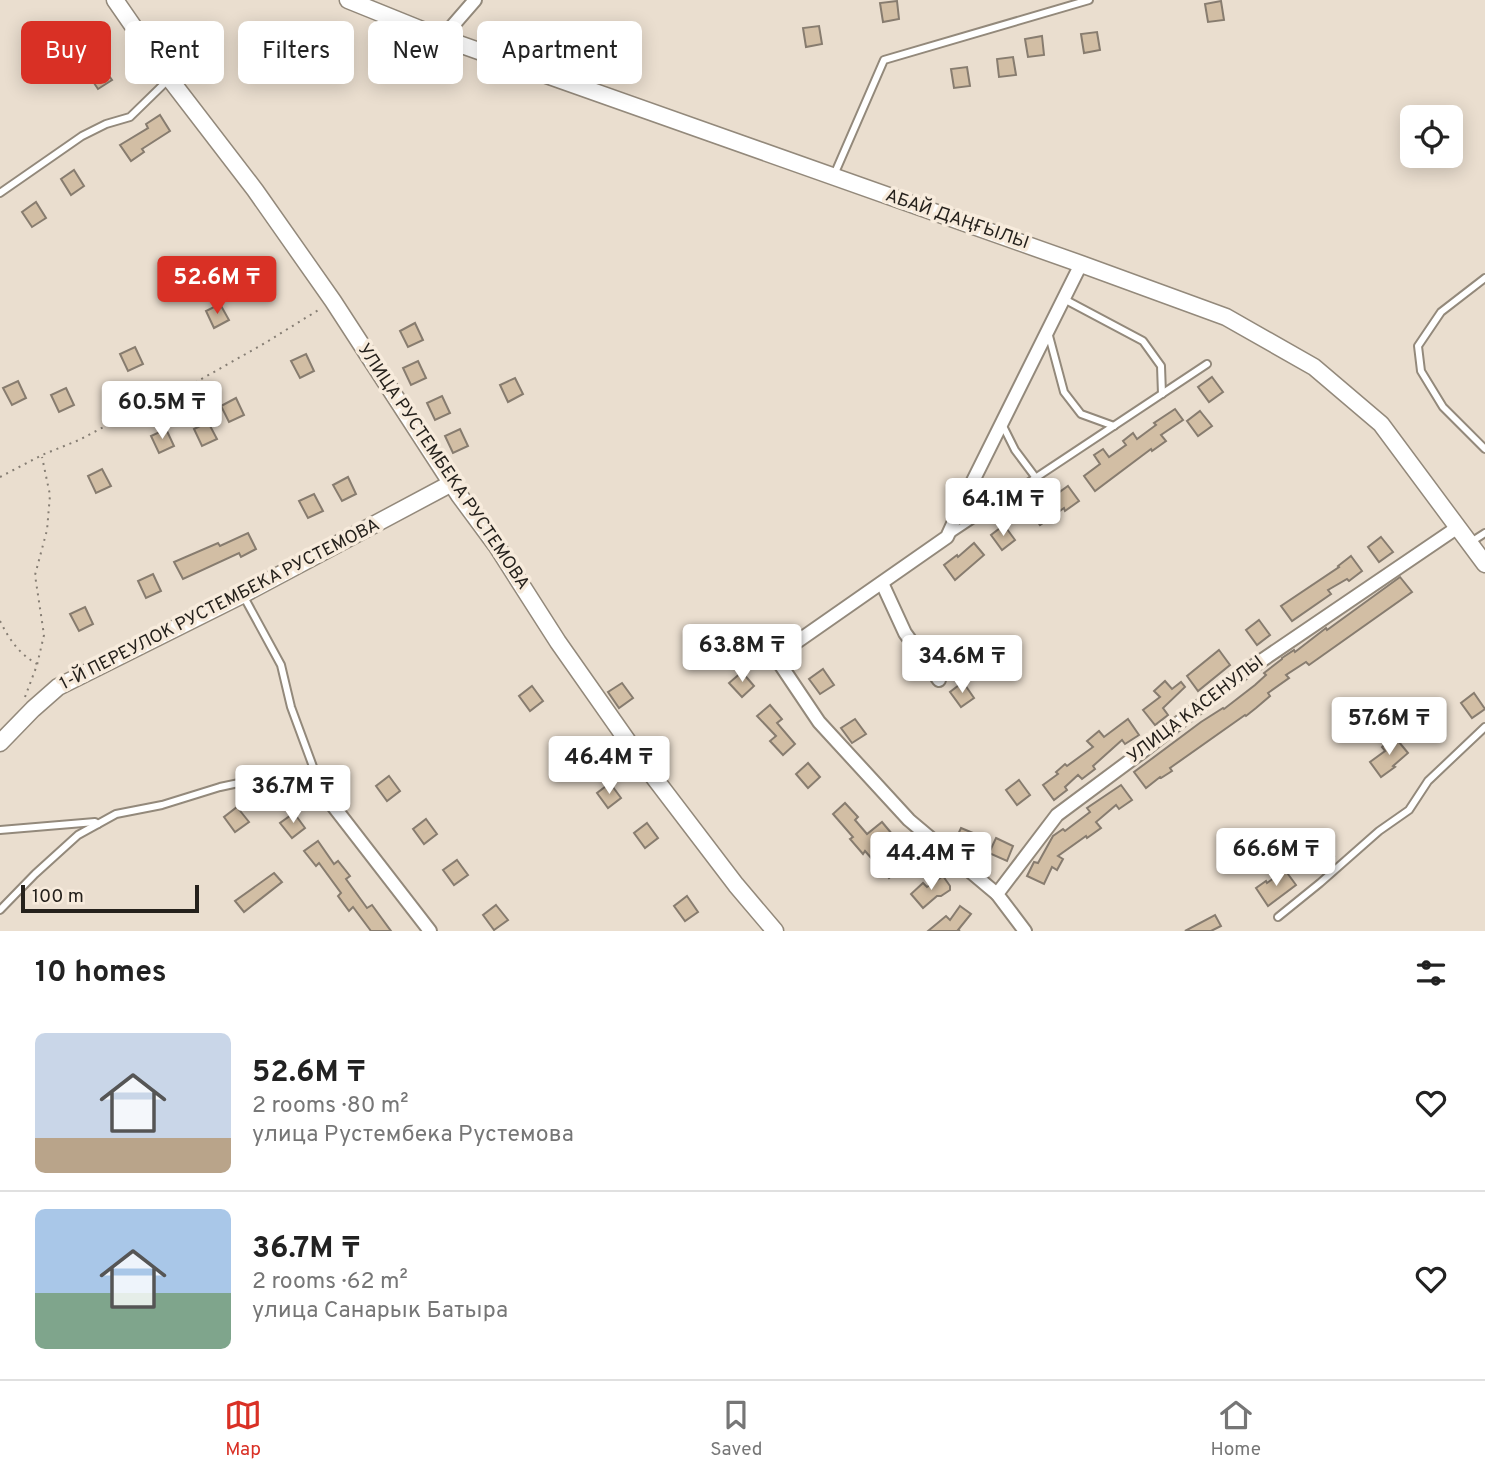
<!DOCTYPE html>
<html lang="en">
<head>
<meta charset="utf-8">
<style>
  :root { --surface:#fff; --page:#f2f2f2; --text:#222; --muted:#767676; --line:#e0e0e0; --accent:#d93025 }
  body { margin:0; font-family:Overpass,sans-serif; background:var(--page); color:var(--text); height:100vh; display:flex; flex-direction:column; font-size:26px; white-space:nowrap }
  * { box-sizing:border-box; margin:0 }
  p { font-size:23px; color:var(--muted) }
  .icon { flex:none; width:38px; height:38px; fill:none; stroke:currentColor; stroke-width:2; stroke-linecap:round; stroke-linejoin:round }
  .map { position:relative; height:931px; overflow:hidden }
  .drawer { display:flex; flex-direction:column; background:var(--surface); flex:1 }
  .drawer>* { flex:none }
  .banner { position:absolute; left:21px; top:21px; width:700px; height:63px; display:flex; gap:14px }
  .controls { position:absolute; left:1400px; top:105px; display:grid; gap:14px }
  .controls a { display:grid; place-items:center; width:63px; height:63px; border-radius:10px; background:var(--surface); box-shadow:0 4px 18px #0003; font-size:35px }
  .scale { position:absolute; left:21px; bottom:18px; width:178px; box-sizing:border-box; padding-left:7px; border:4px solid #25211c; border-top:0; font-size:19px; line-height:24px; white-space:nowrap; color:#25211c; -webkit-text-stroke:5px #f7ebdc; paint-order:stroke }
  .price { position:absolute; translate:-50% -60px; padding:0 16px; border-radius:7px; background:#fff; color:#222; font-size:23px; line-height:46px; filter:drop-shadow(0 2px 4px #0008) }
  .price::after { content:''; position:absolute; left:50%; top:42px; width:21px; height:16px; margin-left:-10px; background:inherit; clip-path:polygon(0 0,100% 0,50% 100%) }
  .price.on { background:var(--accent); color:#fff }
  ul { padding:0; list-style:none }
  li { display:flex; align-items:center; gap:21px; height:175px; padding:0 35px }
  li+li { border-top:2px solid var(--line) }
  li span { display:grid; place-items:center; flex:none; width:196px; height:140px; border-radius:10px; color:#555 }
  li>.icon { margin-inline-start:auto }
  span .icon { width:84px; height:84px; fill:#fffc; stroke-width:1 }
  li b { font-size:30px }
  h2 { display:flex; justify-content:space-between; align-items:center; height:84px; padding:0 35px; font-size:30px }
  .chip { padding:0 24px; border-radius:10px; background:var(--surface); box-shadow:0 4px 18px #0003; font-size:24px; line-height:63px }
  .chip.on { background:var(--accent); color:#fff }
  .tab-bar { display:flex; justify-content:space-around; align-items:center; height:98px; border-top:2px solid var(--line); background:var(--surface); font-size:19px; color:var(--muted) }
  .tab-bar a { display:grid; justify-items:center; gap:4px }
  .tab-bar .on { color:var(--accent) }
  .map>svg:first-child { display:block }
  .building { fill:#d2bea4; stroke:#877c6f; stroke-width:2 }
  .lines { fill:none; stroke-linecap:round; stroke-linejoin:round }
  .lane-casing { stroke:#93897b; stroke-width:10 }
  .street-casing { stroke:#93897b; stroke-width:16 }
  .secondary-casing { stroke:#93897b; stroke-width:19 }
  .path { stroke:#867e74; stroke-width:2; stroke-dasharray:2 5; stroke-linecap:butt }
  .lane { stroke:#fff; stroke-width:6 }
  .street { stroke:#fff; stroke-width:12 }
  .secondary { stroke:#fff; stroke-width:16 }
  .labels { text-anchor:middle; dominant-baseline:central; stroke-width:7; stroke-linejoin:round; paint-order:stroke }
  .street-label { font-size:18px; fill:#25211c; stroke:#f7ebdc }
</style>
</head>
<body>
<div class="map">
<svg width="1485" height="931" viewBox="0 0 1485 931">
  <rect width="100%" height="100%" fill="#eadecf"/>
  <g class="building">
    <path d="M897,1l2,18 -16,3 -3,-19z"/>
    <path d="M1221,1l3,19 -16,2 -3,-18z"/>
    <path d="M819,26l3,18 -16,3 -3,-19z"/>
    <path d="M1097,32l3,18 -16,3 -3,-19z"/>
    <path d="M1042,36l2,19 -16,2 -3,-18z"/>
    <path d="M1013,57l3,18 -17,2 -2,-18z"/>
    <path d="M101,65l11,15 -14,9 -10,-15z"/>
    <path d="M967,67l3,19 -16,2 -3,-19z"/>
    <path d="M160,115l10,16 -28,18 2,3 -13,9 -11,-16 28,-17 -2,-4z"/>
    <path d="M74,170l10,16 -13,9 -10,-16z"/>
    <path d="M36,202l10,16 -14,9 -10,-15z"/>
    <path d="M220,304l9,16 -15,8 -8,-17z"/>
    <path d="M415,323l8,17 -15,7 -8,-16z"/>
    <path d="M135,347l8,17 -15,7 -8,-17z"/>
    <path d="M306,354l8,17 -14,7 -9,-17z"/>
    <path d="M418,361l8,17 -15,7 -8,-17z"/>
    <path d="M1212,377l11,15 -14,10 -11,-15z"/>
    <path d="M515,378l8,16 -15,8 -8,-17z"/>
    <path d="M18,381l8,17 -14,7 -9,-17z"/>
    <path d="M66,388l8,17 -15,7 -8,-17z"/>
    <path d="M442,396l8,17 -15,7 -8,-17z"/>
    <path d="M236,398l8,17 -15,7 -8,-16z"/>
    <path d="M1175,409l8,11 -22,15 5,6 -14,10 -1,-2 -56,42 -11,-15 16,-12 -6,-9 9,-6 6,8 17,-12 -3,-4 10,-8 4,6 19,-14 -2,-2z"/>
    <path d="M1200,411l12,15 -14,10 -11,-15z"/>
    <path d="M208,422l9,17 -15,7 -8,-17z"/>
    <path d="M166,429l8,17 -15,7 -8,-17z"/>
    <path d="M460,429l8,17 -15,7 -8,-17z"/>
    <path d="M102,469l9,17 -15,7 -8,-17z"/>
    <path d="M348,477l8,17 -14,7 -9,-16z"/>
    <path d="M1068,486l11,15 -14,10 -1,-3 -24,17 -11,-15 14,-9 1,2z"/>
    <path d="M314,494l9,17 -15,7 -9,-17z"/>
    <path d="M1004,525l11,15 -13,10 -11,-15z"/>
    <path d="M248,533l8,16 -15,8 -2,-4 -56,26 -9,-17 44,-19 2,3z"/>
    <path d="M1381,537l12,15 -14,10 -11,-15z"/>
    <path d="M974,543l10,12 -29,25 -11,-15 13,-10 1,2z"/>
    <path d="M1351,556l11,15 -13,10 -2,-2 -19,11 3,4 -39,27 -11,-15 58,-39 -1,-1z"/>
    <path d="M153,574l8,17 -15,7 -8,-17z"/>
    <path d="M1400,577l12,15 -103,73 -3,-3 -20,13 3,3 -21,15 2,3 -14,12 -10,8 -1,-1 -75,53 2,3 -11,7 -1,-1 -14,11 -12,-16 67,-50 22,-14 1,1 31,-24 11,-10 -2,-2 18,-14v-1l12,-8 1,2 31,-24 1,2z"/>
    <path d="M85,607l8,17 -14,7 -9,-17z"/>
    <path d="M1259,620l11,15 -13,10 -11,-15z"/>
    <path d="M1219,650l11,15 -32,26 -11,-15z"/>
    <path d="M823,669l11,16 -14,9 -11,-15z"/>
    <path d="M742,672l12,14 -12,11 -13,-14z"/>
    <path d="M1165,681l7,8 9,-7 4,5 -22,21 5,7 -13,10 -12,-15 17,-13 -6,-6z"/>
    <path d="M963,682l11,16 -13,9 -11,-15z"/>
    <path d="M622,683l11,15 -14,10 -11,-16z"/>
    <path d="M532,686l11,15 -13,10 -11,-15z"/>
    <path d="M1474,693l11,16 -13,9 -11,-15z"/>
    <path d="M770,705l12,14 -5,4 18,21 -12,11 -13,-14 6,-5 -19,-20z"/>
    <path d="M855,719l11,15 -14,9 -11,-15z"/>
    <path d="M1128,719l11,16 -14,9 -3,-4 -29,26 2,3 -13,10 -4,-4 -13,12 2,3 -13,10 -11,-15 15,-11 -2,-2 9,-8 2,2 26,-19 -6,-6 12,-10 5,6z"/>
    <path d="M1394,736l14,17 -15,13 2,1 -14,10 -11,-15 15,-11 -3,-4z"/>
    <path d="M574,739l11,15 -13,10 -11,-15z"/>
    <path d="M808,763l12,14 -12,11 -12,-14z"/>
    <path d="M389,776l11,15 -13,10 -11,-15z"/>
    <path d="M1019,780l11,15 -13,10 -11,-15z"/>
    <path d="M610,783l11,15 -13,10 -11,-15z"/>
    <path d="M1121,785l11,15 -13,9 -3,-4 -20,17 5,6 -14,10 -1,-2 -28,20 5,3 -6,11 -5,-3 -8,17 -17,-8 7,-14 4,1 15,-27 10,-7 2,2 25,-19 -3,-4z"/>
    <path d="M845,803l13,14 -3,3 12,14 15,-12 26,31 -11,10 4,4 -12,11 -24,-27 -2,3 -13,-15 3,-2 -20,-23z"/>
    <path d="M237,807l12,15 -14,10 -11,-15z"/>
    <path d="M294,813l11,15 -13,10 -12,-15z"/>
    <path d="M426,819l11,15 -13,10 -11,-15z"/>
    <path d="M647,823l11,15 -13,10 -11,-15z"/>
    <path d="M961,828l17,7 -7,15 -17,-7z"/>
    <path d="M996,838l17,8 -6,15 -18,-8z"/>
    <path d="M318,841l16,23 4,-3 12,15 -4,3 21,29 5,-3 19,26h-20l-18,-24 -4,4 -11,-15 3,-3 -22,-30 -3,3 -12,-15z"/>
    <path d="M1323,841l11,15 -14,10 -11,-15z"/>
    <path d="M457,860l11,15 -14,10 -11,-15z"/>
    <path d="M1285,870l11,15 -28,21 -12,-18 10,-7 1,2z"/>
    <path d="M274,873l8,9 -38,30 -9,-11z"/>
    <path d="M943,876l7,10v4l-9,6h-4l-14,12 -12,-14 12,-11 4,4z"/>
    <path d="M687,896l11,16 -13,9 -11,-15z"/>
    <path d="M496,905l12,15 -14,10 -11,-15z"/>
    <path d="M960,906l11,8 -13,16 2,1h-32l18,-15 4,4z"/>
    <path d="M1215,915l6,11 -10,5h-26z"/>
  </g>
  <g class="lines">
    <g class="lane-casing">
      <g id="lane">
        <path d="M834,175l50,-115 205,-60"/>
        <path d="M0,193l82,-57 24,-12 24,-7 38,-37"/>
        <path d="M1485,278l-44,34 -23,34 3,25 22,36 42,42"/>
        <path d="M1064,299l79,42 18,25 1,28"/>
        <path d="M1048,332l16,60 17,22 33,12"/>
        <path d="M1002,424l13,26 21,28"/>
        <path d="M967,494l5,13 14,4"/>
        <path d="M951,534l256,-170"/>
        <path d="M1471,542l14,-9"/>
        <path d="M757,631l21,30"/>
        <path d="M0,830l95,-8 3,2"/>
        <path d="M0,910l35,-36 43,-39 38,-21 46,-9 58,-18 56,-12 21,2 17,4 1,-9 -24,-65 -10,-42 -37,-68"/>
        <path d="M1278,917l42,-34 59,-52 30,-21 19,-29 57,-54"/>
      </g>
    </g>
    <g class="street-casing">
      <g id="street">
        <path d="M442,38l33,-38"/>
        <path d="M882,583l23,50 34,47"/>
        <path d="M314,781l116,150"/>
        <path d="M997,894l-88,-74 -90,-98 -41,-61 10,-13 159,-111 20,-44 114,-229"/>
        <path d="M1025,931l-28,-37 60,-79 86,-64 90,-71 225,-153"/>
      </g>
    </g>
    <g class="secondary-casing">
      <g id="secondary">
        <path d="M115,0l54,78 86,112 78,111 126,194 37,50 62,97 85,121 93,122 39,46"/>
        <path d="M348,0l94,38 639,226 145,53 88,50 67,57 104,140"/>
        <path d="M0,743l33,-34 25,-22 184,-92 210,-112"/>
      </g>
    </g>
    <g class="path">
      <path d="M0,477l42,-22 37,-15 72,-38 40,-17 74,-42 55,-34"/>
      <path d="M0,621c9,18 19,33 37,43"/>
      <path d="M25,697l12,-32 7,-30 -9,-60 12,-45 3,-35 -8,-38"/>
    </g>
    <use href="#lane" class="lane"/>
    <use href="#street" class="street"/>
    <use href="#secondary" class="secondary"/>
  </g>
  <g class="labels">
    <g class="street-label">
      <text transform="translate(957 220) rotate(19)">АБАЙ ДАҢҒЫЛЫ</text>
      <text transform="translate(443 467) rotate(56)">УЛИЦА РУСТЕМБЕКА РУСТЕМОВА</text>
      <text transform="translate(220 605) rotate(-27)">1-Й ПЕРЕУЛОК РУСТЕМБЕКА РУСТЕМОВА</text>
      <text transform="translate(1196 710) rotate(-37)">УЛИЦА КАСЕНУЛЫ</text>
    </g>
  </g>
</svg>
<div class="controls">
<a><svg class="icon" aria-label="locate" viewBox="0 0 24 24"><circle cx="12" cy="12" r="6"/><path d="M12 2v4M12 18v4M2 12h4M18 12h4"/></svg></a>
</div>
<div class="scale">100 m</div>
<b class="price on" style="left:217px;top:316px">52.6M ₸</b>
<b class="price" style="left:162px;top:441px">60.5M ₸</b>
<b class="price" style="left:1003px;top:538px">64.1M ₸</b>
<b class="price" style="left:742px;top:684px">63.8M ₸</b>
<b class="price" style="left:962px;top:695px">34.6M ₸</b>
<b class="price" style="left:1389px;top:757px">57.6M ₸</b>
<b class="price" style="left:609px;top:796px">46.4M ₸</b>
<b class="price" style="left:293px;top:825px">36.7M ₸</b>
<b class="price" style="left:1276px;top:888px">66.6M ₸</b>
<b class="price" style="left:931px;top:892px">44.4M ₸</b>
<div class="banner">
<a class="chip on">Buy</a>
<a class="chip">Rent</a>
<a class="chip">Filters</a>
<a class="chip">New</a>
<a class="chip">Apartment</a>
</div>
</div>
<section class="drawer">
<h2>10 homes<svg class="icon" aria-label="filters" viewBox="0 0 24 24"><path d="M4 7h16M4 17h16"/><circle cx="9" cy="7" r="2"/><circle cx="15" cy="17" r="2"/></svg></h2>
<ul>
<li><span style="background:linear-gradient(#c9d6e8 75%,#b9a48a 0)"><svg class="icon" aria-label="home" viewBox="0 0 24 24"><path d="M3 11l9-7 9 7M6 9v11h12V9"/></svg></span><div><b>52.6M ₸</b><p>2 rooms · 80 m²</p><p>улица Рустембека Рустемова</p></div><svg class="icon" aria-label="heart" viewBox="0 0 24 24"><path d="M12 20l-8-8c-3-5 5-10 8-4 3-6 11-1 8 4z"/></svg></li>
<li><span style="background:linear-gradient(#a9c7e8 60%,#7fa58c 0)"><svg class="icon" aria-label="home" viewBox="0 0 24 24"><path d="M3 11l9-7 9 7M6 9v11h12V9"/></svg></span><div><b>36.7M ₸</b><p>2 rooms · 62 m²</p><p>улица Санарык Батыра</p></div><svg class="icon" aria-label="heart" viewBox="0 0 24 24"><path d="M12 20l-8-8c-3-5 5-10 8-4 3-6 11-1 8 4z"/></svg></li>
</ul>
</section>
<nav class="tab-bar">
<a class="on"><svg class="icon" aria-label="map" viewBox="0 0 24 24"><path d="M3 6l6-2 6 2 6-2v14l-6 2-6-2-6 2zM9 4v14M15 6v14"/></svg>Map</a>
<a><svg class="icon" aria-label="saved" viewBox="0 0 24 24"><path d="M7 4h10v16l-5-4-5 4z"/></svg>Saved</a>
<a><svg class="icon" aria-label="home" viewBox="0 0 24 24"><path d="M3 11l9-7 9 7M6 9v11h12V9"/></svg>Home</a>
</nav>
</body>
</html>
